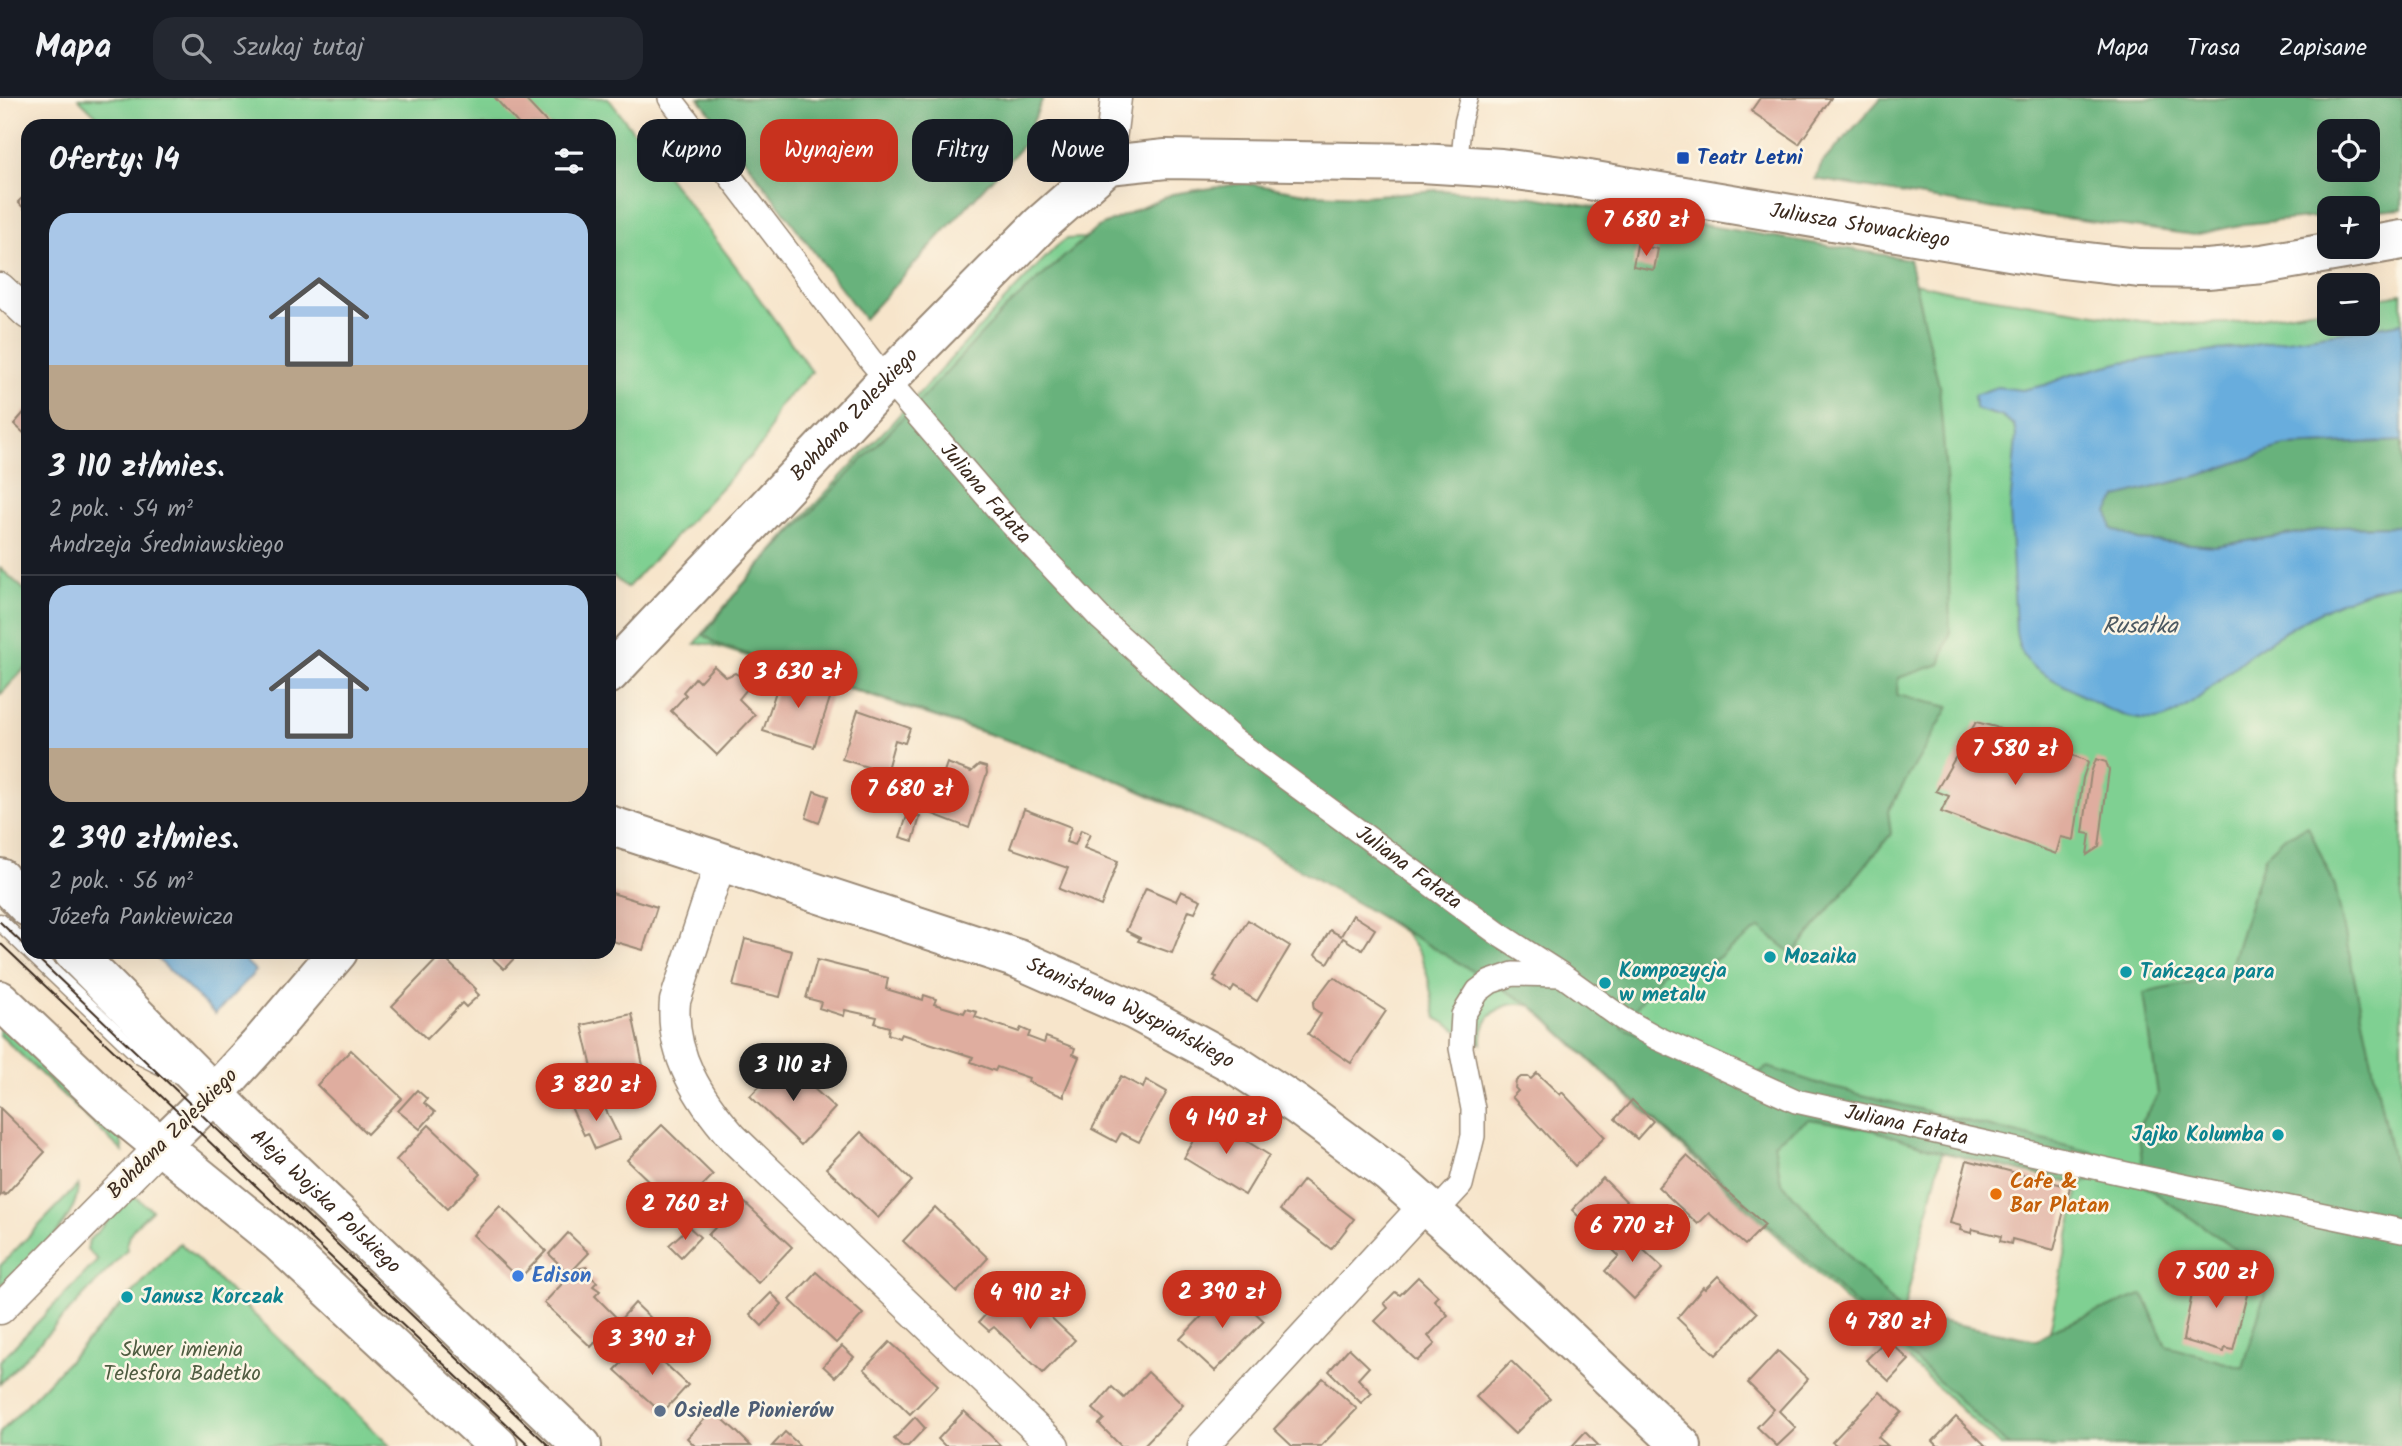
<!DOCTYPE html>
<html lang="pl">
<head>
<meta charset="utf-8">
<style>
  :root { --surface:#171b24; --page:#242831; --text:#f1f3f6; --muted:#9ea1a6; --line:#363941; --accent:#c8321e }
  body { margin:0; font-family:Kalam,sans-serif; background:var(--page); color:var(--text); height:100vh; display:flex; flex-direction:column; font-size:26px; white-space:nowrap }
  * { box-sizing:border-box; margin:0 }
  p { font-size:23px; color:var(--muted) }
  .icon { flex:none; width:38px; height:38px; fill:none; stroke:currentColor; stroke-width:2; stroke-linecap:round; stroke-linejoin:round }
  .map { position:relative; flex:1; overflow:hidden }
  .details { position:absolute; left:21px; top:21px; width:595px; height:840px; display:flex; flex-direction:column; background:var(--surface); border-radius:21px; box-shadow:0 7px 28px #0002 }
  .details>* { flex:none }
  .hud { position:absolute; left:637px; top:21px; width:665px; height:63px; display:flex; gap:14px }
  .fabs { position:absolute; left:2317px; top:21px; display:grid; gap:14px }
  .fabs a { display:grid; place-items:center; width:63px; height:63px; border-radius:14px; background:var(--surface); box-shadow:0 7px 28px #0002; font-size:35px }
  .price { position:absolute; translate:-50% -60px; padding:0 16px; border-radius:24px; background:var(--accent); color:#fff; font-size:23px; line-height:46px; filter:drop-shadow(0 2px 4px #0008) }
  .price::after { content:''; position:absolute; left:50%; top:42px; width:21px; height:16px; margin-left:-10px; background:inherit; clip-path:polygon(0 0,100% 0,50% 100%) }
  .price.active { background:#222; color:#fff }
  ul { padding:0; list-style:none }
  li { display:grid; align-content:center; gap:14px; height:371px; padding:0 28px }
  li+li { border-top:2px solid var(--line) }
  li span { display:grid; place-items:center; height:217px; border-radius:21px; color:#555 }
  li>.icon { margin-inline-start:auto }
  span .icon { width:126px; height:126px; fill:#fffc; stroke-width:1 }
  li b { font-size:30px }
  h2 { display:flex; justify-content:space-between; align-items:center; height:84px; padding:0 28px; font-size:30px }
  .chip { padding:0 24px; border-radius:21px; background:var(--surface); box-shadow:0 7px 28px #0002; font-size:24px; line-height:63px }
  .chip.active { background:var(--accent); color:#fff }
  header { display:flex; align-items:center; gap:42px; box-sizing:border-box; height:98px; padding:0 35px; background:var(--surface); border-bottom:2px solid var(--line) }
  header strong { font-size:33px }
  nav { display:flex; gap:38px; margin-inline-start:auto; font-size:24px }
  .search { width:490px; height:63px; background:var(--page); display:flex; align-items:center; gap:18px; box-sizing:border-box; padding:0 24px; border-radius:21px; color:var(--muted); font-size:26px }
  .map>svg:first-child { display:block }
  .green { fill:#7fd092; stroke:#5d7d58; stroke-width:2; fill-rule:evenodd }
  .forest { fill:#67b27c; stroke:#516e4d; stroke-width:2; fill-rule:evenodd }
  .water { fill:#67addd; stroke:#516c7e; stroke-width:2 }
  .building { fill:#dfad9f }
  .lines { fill:none; stroke-linecap:round; stroke-linejoin:round }
  .service-casing { stroke:#998874; stroke-width:19 }
  .pedestrian-casing { stroke:#998874; stroke-width:26 }
  .minor-casing { stroke:#998874; stroke-width:33 }
  .tertiary-casing { stroke:#998874; stroke-width:42 }
  .secondary-casing { stroke:#998874; stroke-width:42 }
  .service { stroke:#fff; stroke-width:16 }
  .pedestrian { stroke:#fff; stroke-width:23 }
  .minor { stroke:#fff; stroke-width:30 }
  .tertiary { stroke:#fff; stroke-width:38 }
  .secondary { stroke:#fff; stroke-width:38 }
  .tram { stroke:#3b2a1e; stroke-width:2 }
  .transit-dot { fill:#1a4fb4; stroke:#fcf5e5; stroke-width:2.5 }
  .culture-dot { fill:#0f9aa8; stroke:#fcf5e5; stroke-width:2.5 }
  .food-dot { fill:#e8710a; stroke:#fcf5e5; stroke-width:2.5 }
  .shop-dot { fill:#3f7fe0; stroke:#fcf5e5; stroke-width:2.5 }
  .service-dot { fill:#5c6f8a; stroke:#fcf5e5; stroke-width:2.5 }
  .labels { text-anchor:middle; dominant-baseline:central; stroke-width:5; stroke-linejoin:round; paint-order:stroke }
  .transit-label { font-size:21px; font-weight:bold; fill:#164399; stroke:#fcf5e5; text-anchor:start }
  .street-label { font-size:21px; fill:#3b2a1e; stroke:#fcf5e5 }
  .culture-label { font-size:21px; font-weight:bold; fill:#0d838f; stroke:#fcf5e5; text-anchor:start }
  .food-label { font-size:21px; font-weight:bold; fill:#c56008; stroke:#fcf5e5; text-anchor:start }
  .shop-label { font-size:21px; font-weight:bold; fill:#366cbe; stroke:#fcf5e5; text-anchor:start }
  .park-label { font-size:21px; fill:#4f5c41; stroke:#fcf5e5 }
  .service-label { font-size:21px; font-weight:bold; fill:#4e5e75; stroke:#fcf5e5; text-anchor:start }
  .water-label { font-size:23px; font-style:italic; fill:#4a5861; stroke:#fcf5e5 }
</style>
</head>
<body>
<header>
<strong>Mapa</strong>
<div class="search"><svg class="icon" aria-label="search" viewBox="0 0 24 24"><circle cx="10" cy="10" r="6"/><path d="M15 15l6 6"/></svg>Szukaj tutaj</div>
<nav><a>Mapa</a><a>Trasa</a><a>Zapisane</a></nav>
</header>
<div class="map">
<svg width="2402" height="1348" viewBox="0 0 2402 1348">
  <rect width="100%" height="100%" fill="#fcf5e5"/>
  <filter id="ink" filterUnits="userSpaceOnUse"><feTurbulence type="fractalNoise" baseFrequency=".0143" numOctaves="2"/><feDisplacementMap in="SourceGraphic" scale="14" xChannelSelector="R" yChannelSelector="G"/><feConvolveMatrix kernelMatrix="1 2 1 2 8 2 1 2 1" color-interpolation-filters="sRGB"/></filter>
  <filter id="wash" filterUnits="userSpaceOnUse"><feTurbulence type="fractalNoise" baseFrequency=".00686" numOctaves="4" result="noise"/><feDisplacementMap in="SourceGraphic" scale="28" xChannelSelector="R" yChannelSelector="G"/><feGaussianBlur stdDeviation="1.57" result="paint"/><feColorMatrix in="noise" values="0 0 0 0 0 0 0 0 0 0 0 0 0 0 0 0 0 1.4 0 .05"/><feComposite in="paint" operator="in"/></filter>
  <g filter="url(#wash)">
    <rect width="100%" height="100%" fill="#f7e5cb"/>
    <g class="green">
      <path d="M78,0h530l130,171 74,103 -34,35 -14,35 -137,146 -18,-15v-447h-502z"/>
      <path d="M1164,121l505,10 281,62 191,30 39,3 50,-1 99,-16v17h39v-24l34,-6v1152h-402l-468,-440c-28,-8 -52,9 -50,38l-46,-26 -8,-40 -7,-22 -16,-23 -55,-36 -92,-52 -154,-70 -73,-27 -322,-104h-14c54,-71 114,-134 176,-199 62,-65 121,-134 185,-198l10,-8 18,-1zM1942,1054l137,33 -29,146 -13,9 -134,-26z"/>
      <path d="M0,470l28,25v72l-28,30z"/>
      <path d="M0,922l116,109 5,10 2,13 -123,-117z"/>
      <path d="M78,1087c0,37 -45,71 -70,96l-8,4v-19z"/>
      <path d="M133,1097l19,15c-11,11 -28,23 -25,40l-127,134v-23l98,-101 -11,-10 2,-10z"/>
      <path d="M180,1145l210,203h-390v-13z"/>
    </g>
    <g class="forest">
      <path d="M699,0h344l-19,46 -160,175z"/>
      <path d="M1881,0h521v111l-34,3v-4h-39v8l-84,8 -51,11 -199,-26 -180,-30 7,-16zM2368,33v39h-39v-39z"/>
      <path d="M1244,85l68,11 52,2 73,-6 90,6 382,63 30,127 9,115 2,133 -10,30 -42,14 -1,17 52,12 -61,104 3,23 -98,120 -33,-26 -52,37 -37,-4 -49,66 122,55 24,-15 58,19 277,69 -6,23 -18,7 -137,-33 -72,-23 -61,-10 -35,24 7,39 122,132 134,26 14,-10 92,-36 23,52 77,22 23,-79 -32,-41 -89,-62 -7,-59 20,-32 -14,-102 84,-18 37,-119 20,-19 23,-11 27,60 64,305 3,3v252h-393l-477,-440 -274,-161 -91,-43 -63,-27 -73,-27 -314,-104 -13,-9 35,-46 31,-34 154,-159 81,-87 93,-82 74,-33z"/>
      <path d="M2402,343v85l-64,1 -123,19 -77,-6 -26,-11 -5,-17 9,-15 88,-23 81,-28z"/>
    </g>
    <g class="water">
      <path d="M2402,225v118l-117,5 -81,28 -87,23 -9,15 4,17 26,11 77,6 123,-19 64,-1v58c-57,9 -107,39 -154,72 -23,17 -63,61 -92,64 -32,2 -62,-18 -89,-33 -28,-15 -47,-22 -51,-55l-6,-123 6,-73 -2,-11 -12,-8 -27,-8 -1,-14 23,-8 25,3 23,-5 25,-10 52,-13 85,-10z"/>
      <path d="M150,854h86l20,19 -41,43z"/>
    </g>
    <g id="blocks">
      <g class="building">
        <path d="M495,0h29l26,28h-30z"/>
        <path d="M1760,0h71l-32,46 -48,-33z"/>
        <path d="M28,94v21l-10,-11z"/>
        <path d="M1637,147l21,4 -4,21 -21,-4z"/>
        <path d="M28,310v29l-14,-13z"/>
        <path d="M714,568l12,11 9,-4 11,6 1,10 -8,10 16,16 -38,40 -46,-44 15,-16 -3,-3 12,-14 4,4z"/>
        <path d="M782,575l51,16 -19,58 -51,-16z"/>
        <path d="M858,612l52,18 -5,15 -10,-3 -9,33 -44,-14z"/>
        <path d="M1976,624l20,5 1,3 1,-2 17,8 16,4v2l2,-1 16,5 -1,2 3,-1 34,13 3,3 -5,15 -9,62 -13,-3 -5,17 -115,-42 8,-16 -13,-5z"/>
        <path d="M2096,661l10,3 3,8 -10,77 -12,8 3,-21 -7,-1 8,-60z"/>
        <path d="M947,665l24,9 8,-7 7,2 1,6 -18,55 -39,-15z"/>
        <path d="M814,693l14,5 -9,27 -13,-5z"/>
        <path d="M1024,711l47,18 -5,15 9,3 6,-15 9,4 -6,14 34,13 -17,45 -42,-17 9,-21 -58,-20z"/>
        <path d="M908,715l12,4 -7,24 -13,-4z"/>
        <path d="M1146,790l30,13 5,-10 20,9 -6,12 -6,-2 -17,43 -34,-12 2,-3 -14,-7z"/>
        <path d="M612,795l45,14 -14,43 -34,-10v-38z"/>
        <path d="M1353,817l22,14 -13,21 -19,-12 -15,25 -13,-8 15,-25 11,6z"/>
        <path d="M1248,822l42,26 -33,55 -23,-14 -3,5 -17,-11 3,-4 -3,-1z"/>
        <path d="M745,841l47,12 -12,46 -47,-11z"/>
        <path d="M486,854h34l-16,17z"/>
        <path d="M441,857l35,34 -1,2 4,4 -13,12 -4,-4 -35,36 -35,-33z"/>
        <path d="M817,862l71,18 -2,11 37,11 1,-5 12,4 -2,5 30,9 2,-4 11,3 -2,5 44,15 2,-4 9,4 -2,5 16,6 2,-6 29,11 -2,6 6,3 -15,36v4l-36,-15 1,-4 -32,-11 -2,4 -24,-9 2,-5 -72,-23 -2,4 -11,-4 1,-7 -14,-4 2,-6 -32,-7 -1,6 -25,-8 2,-6 -15,-4z"/>
        <path d="M1335,880l51,33 -35,52 -43,-29 13,-20 -7,-5 -1,-6 18,-24z"/>
        <path d="M632,916l15,70 -48,11 -1,-2 -7,1 -4,-16 7,-2 -12,-51z"/>
        <path d="M351,952l51,48 -35,36 -50,-49z"/>
        <path d="M784,963l51,47 -34,37 -51,-49z"/>
        <path d="M1537,975l23,22 2,-3 43,45 -30,29 -63,-69 6,-6 -3,-3 1,-7 5,-4h7l3,2z"/>
        <path d="M1121,978l22,12 3,-8 21,12 -28,50 -18,-9 -5,9 -24,-13z"/>
        <path d="M417,992l10,9 -3,4 11,9 -15,17 -22,-18z"/>
        <path d="M600,1000l20,41 -25,10 -7,-16 -4,2 -13,-28z"/>
        <path d="M1632,1002l21,21 -16,18 -22,-20z"/>
        <path d="M0,1010l45,44 -40,43 -2,-2 -3,3z"/>
        <path d="M1208,1019l61,38 -24,40 -61,-37z"/>
        <path d="M429,1027l52,49 -34,35 -51,-49z"/>
        <path d="M662,1027l51,50 -34,35 -52,-50z"/>
        <path d="M861,1034l51,49 -34,37 -52,-50z"/>
        <path d="M1687,1058l78,69 -20,20 -36,-32 -11,11 -40,-37z"/>
        <path d="M1967,1062l103,27 -16,63 -42,-11 -1,5 -11,-3 1,-5 -29,-7 -1,4 -11,-3 1,-4 -11,-3z"/>
        <path d="M1603,1080l29,29 -31,31 -29,-28z"/>
        <path d="M1303,1082l51,39 -23,30 -51,-39z"/>
        <path d="M742,1102l50,47 -34,36 -50,-48z"/>
        <path d="M500,1108l46,45 -27,28 -46,-44z"/>
        <path d="M935,1109l53,51 -31,34 -54,-51z"/>
        <path d="M1629,1128l11,10 -5,6 28,26 -29,31 -29,-28 14,-15 -9,-9z"/>
        <path d="M689,1129l11,10 -19,20 -12,-12z"/>
        <path d="M568,1135l21,20 -20,21 -20,-20z"/>
        <path d="M587,1169l4,10 6,5 -4,4 7,5 -5,5 22,22 -26,29 -47,-44 32,-34z"/>
        <path d="M2197,1170l54,11 -18,71 -8,-2 -1,4 -41,-12z"/>
        <path d="M816,1174l47,42 -27,29 -46,-43z"/>
        <path d="M1718,1178l39,37 -41,42 -39,-37 26,-31 2,2z"/>
        <path d="M1418,1179l20,19 -4,4 14,15 -20,21 7,8 -18,17 -42,-40 13,-13 -4,-5 11,-11 5,3z"/>
        <path d="M1229,1190l35,33 -49,50 -35,-32z"/>
        <path d="M1024,1194l51,48 -32,33 -49,-46 -5,4 -10,-9 16,-18 9,8z"/>
        <path d="M771,1195l11,11 -20,22 -12,-12z"/>
        <path d="M635,1205l21,20 -16,18 -21,-20z"/>
        <path d="M1887,1241l22,21 -20,21 -23,-21z"/>
        <path d="M642,1244l46,43 -26,28 -47,-43z"/>
        <path d="M890,1244l48,43 -28,29 -46,-45z"/>
        <path d="M842,1248l12,11 -19,20 -12,-11z"/>
        <path d="M1349,1250l20,19 -11,12 14,14 -11,10 -32,-32z"/>
        <path d="M1778,1253l30,28 -29,32 17,17 -19,18 -20,-19 17,-18 -26,-26z"/>
        <path d="M1511,1263l39,38 -35,35 -39,-37z"/>
        <path d="M1148,1274l35,33 -40,41h-22l-22,-22 5,-5 -11,-10 19,-22 12,11z"/>
        <path d="M1323,1280l34,31 -36,37h-29l-18,-17z"/>
        <path d="M1880,1294l22,20 -24,25 10,9h-50l-6,-4z"/>
        <path d="M713,1312l24,22 14,14h-56l-8,-8z"/>
        <path d="M964,1313l25,23 12,12h-56l-7,-7z"/>
        <path d="M915,1319l10,11 -17,18h-6l-8,-7z"/>
        <path d="M1956,1319l30,29h-48l-5,-5z"/>
        <path d="M785,1334l10,9 5,5h-28z"/>
        <path d="M1585,1334l14,14h-27z"/>
      </g>
    </g>
  </g>
  <g filter="url(#ink)">
    <use href="#blocks" fill-opacity="0" stroke="#998874" stroke-width="2"/>
    <g class="lines">
      <g class="service-casing">
        <g id="service">
          <path d="M1459,67l4,-44 6,-23"/>
          <path d="M0,824l28,27"/>
          <path d="M31,854l109,104 38,19"/>
        </g>
      </g>
      <g class="pedestrian-casing">
        <g id="pedestrian">
          <path id="s1" d="M670,0l202,264 131,153 98,104 132,120 267,196 62,40 61,44 34,19 139,63 344,76 262,54"/>
          <path d="M1435,1115l26,-28 12,-49v-27l-12,-61 2,-33 15,-24 12,-9 23,-8 49,1"/>
        </g>
      </g>
      <g class="minor-casing">
        <g id="minor">
          <path d="M1108,67l8,-67"/>
          <path d="M0,190l28,26"/>
          <path d="M721,763l-46,140c-5,54 24,98 58,137l321,308"/>
          <path d="M0,1211l161,-163"/>
          <path d="M1203,1348l222,-241"/>
        </g>
      </g>
      <g class="tertiary-casing">
        <g id="tertiary">
          <path id="s2" d="M609,576l278,-294 153,-155 68,-60 58,-6 255,4 80,5 76,10 468,79 94,11 68,1 56,-5 139,-24"/>
          <path id="s3" d="M609,727l409,134 116,51 102,55 61,40 93,69 72,64 220,208"/>
          <path d="M214,996l44,-48 80,-94"/>
        </g>
      </g>
      <g class="secondary-casing">
        <g id="secondary">
          <path d="M0,780l28,29"/>
          <path id="s4" d="M73,854l169,170 340,324"/>
          <path d="M0,902l111,105 168,137 219,204"/>
          <path d="M161,1048l53,-52"/>
        </g>
      </g>
      <use href="#service" class="service"/>
      <use href="#pedestrian" class="pedestrian"/>
      <use href="#minor" class="minor"/>
      <use href="#tertiary" class="tertiary"/>
      <use href="#secondary" class="secondary"/>
      <g class="tram">
        <path d="M0,824l28,27"/>
        <path d="M0,845l530,503"/>
        <path d="M31,854l518,494"/>
      </g>
    </g>
  </g>
  <rect class="transit-dot" x="1676" y="53" width="14" height="14" rx="3.5"/>
  <g class="culture-dot">
    <circle cx="1770" cy="859" r="7"/>
    <circle cx="2126" cy="874" r="7"/>
    <circle cx="1605" cy="885" r="7"/>
    <circle cx="2278" cy="1037" r="7"/>
    <circle cx="127" cy="1199" r="7"/>
  </g>
  <circle class="food-dot" cx="1996" cy="1096" r="7"/>
  <circle class="shop-dot" cx="518" cy="1178" r="7"/>
  <circle class="service-dot" cx="660" cy="1313" r="7"/>
  <g class="labels">
    <g class="transit-label">
      <text x="1697" y="60">Teatr Letni</text>
    </g>
    <g class="street-label">
      <text stroke="none"><textPath href="#s2" startOffset="1470">Juliusza Słowackiego</textPath></text>
      <text stroke="none"><textPath href="#s2" startOffset="357">Bohdana Zaleskiego</textPath></text>
      <text stroke="none"><textPath href="#s1" startOffset="506">Juliana Fałata</textPath></text>
      <text stroke="none"><textPath href="#s1" startOffset="1073">Juliana Fałata</textPath></text>
      <text stroke="none"><textPath href="#s3" startOffset="555">Stanisława Wyspiańskiego</textPath></text>
      <text stroke="none"><textPath href="#s1" startOffset="1640">Juliana Fałata</textPath></text>
      <text transform="translate(173 1036) rotate(-45)">Bohdana Zaleskiego</text>
      <text stroke="none"><textPath href="#s4" startOffset="355">Aleja Wojska Polskiego</textPath></text>
    </g>
    <g class="culture-label">
      <text x="1784" y="859">Mozaika</text>
      <text x="1619" y="873">Kompozycja<tspan x="1619" dy="24">w metalu</tspan></text>
      <text x="2140" y="874">Tańcząca para</text>
      <text x="2264" y="1037" text-anchor="end">Jajko Kolumba</text>
      <text x="141" y="1199">Janusz Korczak</text>
    </g>
    <g class="food-label">
      <text x="2010" y="1084">Cafe &amp;<tspan x="2010" dy="24">Bar Platan</tspan></text>
    </g>
    <g class="shop-label">
      <text x="532" y="1178">Edison</text>
    </g>
    <g class="park-label">
      <text x="182" y="1252">Skwer imienia<tspan x="182" dy="24">Telesfora Badetko</tspan></text>
    </g>
    <g class="service-label">
      <text x="674" y="1313">Osiedle Pionierów</text>
    </g>
    <g class="water-label">
      <text x="2140" y="529">Rusałka</text>
    </g>
  </g>
</svg>
<div class="fabs">
<a><svg class="icon" aria-label="locate" viewBox="0 0 24 24"><circle cx="12" cy="12" r="6"/><path d="M12 2v4M12 18v4M2 12h4M18 12h4"/></svg></a>
<a>+</a>
<a>−</a>
</div>
<b class="price" style="left:1646px;top:160px">7 680 zł</b>
<b class="price" style="left:798px;top:612px">3 630 zł</b>
<b class="price" style="left:2015px;top:689px">7 580 zł</b>
<b class="price" style="left:910px;top:729px">7 680 zł</b>
<b class="price active" style="left:793px;top:1005px">3 110 zł</b>
<b class="price" style="left:596px;top:1025px">3 820 zł</b>
<b class="price" style="left:1226px;top:1058px">4 140 zł</b>
<b class="price" style="left:685px;top:1144px">2 760 zł</b>
<b class="price" style="left:1632px;top:1166px">6 770 zł</b>
<b class="price" style="left:2216px;top:1212px">7 500 zł</b>
<b class="price" style="left:1222px;top:1232px">2 390 zł</b>
<b class="price" style="left:1030px;top:1233px">4 910 zł</b>
<b class="price" style="left:1888px;top:1262px">4 780 zł</b>
<b class="price" style="left:652px;top:1279px">3 390 zł</b>
<div class="hud">
<a class="chip">Kupno</a>
<a class="chip active">Wynajem</a>
<a class="chip">Filtry</a>
<a class="chip">Nowe</a>
</div>
<section class="details">
<h2>Oferty: 14<svg class="icon" aria-label="filters" viewBox="0 0 24 24"><path d="M4 7h16M4 17h16"/><circle cx="9" cy="7" r="2"/><circle cx="15" cy="17" r="2"/></svg></h2>
<ul>
<li><span style="background:linear-gradient(#a9c7e8 70%,#b9a48a 0)"><svg class="icon" aria-label="home" viewBox="0 0 24 24"><path d="M3 11l9-7 9 7M6 9v11h12V9"/></svg></span><div><b>3 110 zł/mies.</b><p>2 pok. · 54 m²</p><p>Andrzeja Średniawskiego</p></div></li>
<li><span style="background:linear-gradient(#a9c7e8 75%,#b9a48a 0)"><svg class="icon" aria-label="home" viewBox="0 0 24 24"><path d="M3 11l9-7 9 7M6 9v11h12V9"/></svg></span><div><b>2 390 zł/mies.</b><p>2 pok. · 56 m²</p><p>Józefa Pankiewicza</p></div></li>
</ul>
</section>
</div>
</body>
</html>
